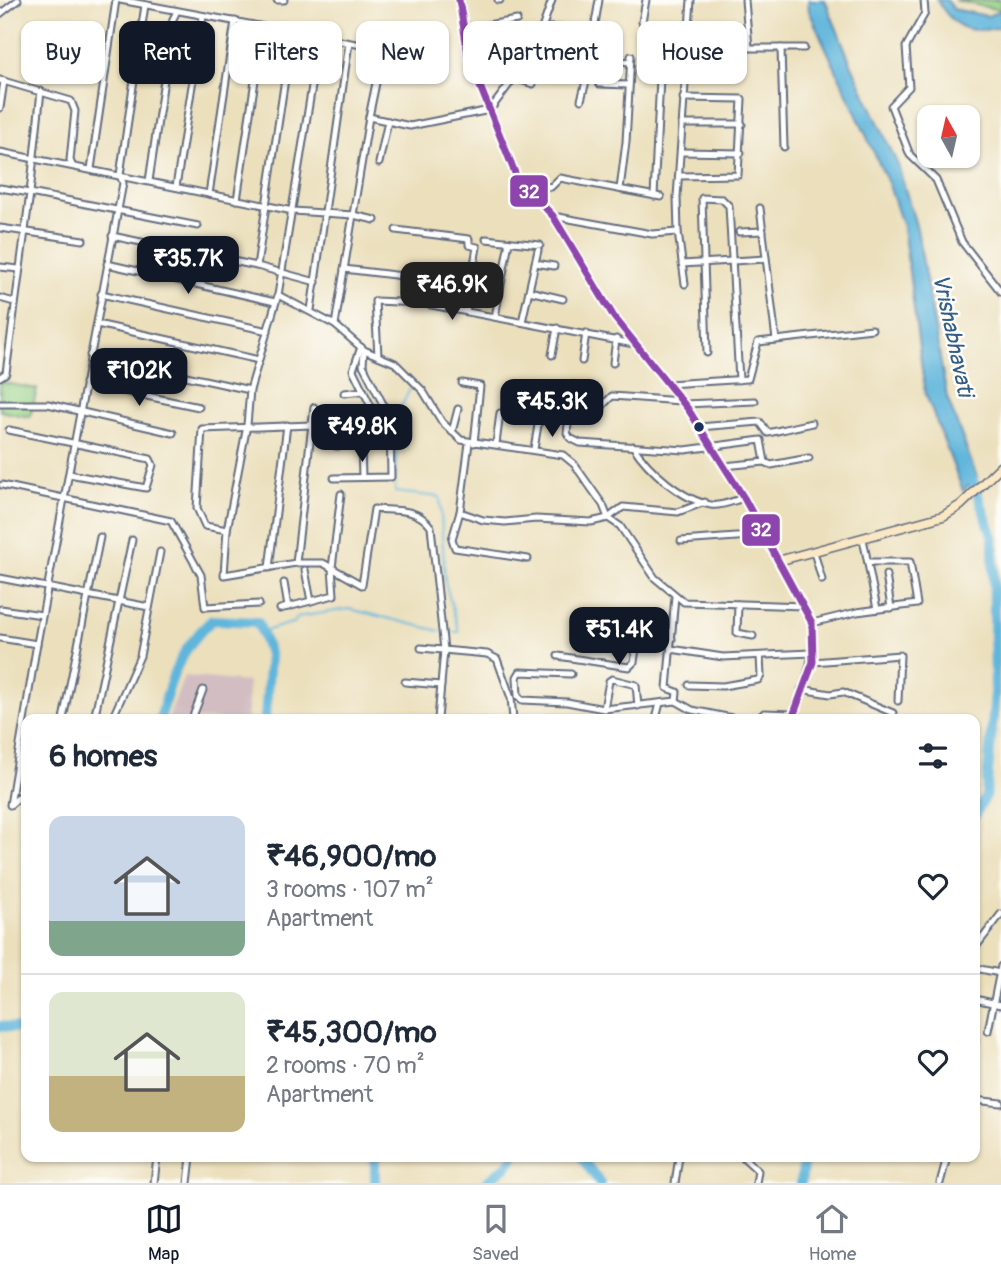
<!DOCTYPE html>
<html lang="en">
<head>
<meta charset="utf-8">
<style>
  :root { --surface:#fff; --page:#f2f2f3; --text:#1f2937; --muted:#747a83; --line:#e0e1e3; --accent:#111827 }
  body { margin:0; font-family:Pangolin,sans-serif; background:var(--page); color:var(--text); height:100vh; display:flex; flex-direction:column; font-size:26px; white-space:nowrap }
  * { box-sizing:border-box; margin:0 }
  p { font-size:23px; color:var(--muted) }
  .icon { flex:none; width:38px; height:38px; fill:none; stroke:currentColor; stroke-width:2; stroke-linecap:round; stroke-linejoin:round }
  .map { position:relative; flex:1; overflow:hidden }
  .panel { position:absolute; left:21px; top:714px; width:959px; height:448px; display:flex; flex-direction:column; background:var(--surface); border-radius:14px; box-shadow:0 2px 5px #0004 }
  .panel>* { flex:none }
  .guide { position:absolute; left:21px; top:21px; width:959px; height:63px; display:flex; gap:14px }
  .needle { width:46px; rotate:352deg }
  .buttons { position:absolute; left:917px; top:105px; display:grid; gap:14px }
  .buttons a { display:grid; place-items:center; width:63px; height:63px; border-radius:14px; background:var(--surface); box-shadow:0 2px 5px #0004; font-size:35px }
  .price { position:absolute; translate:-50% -60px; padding:0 16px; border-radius:14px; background:var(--accent); color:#fff; font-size:23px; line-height:46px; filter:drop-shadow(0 2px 4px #0008) }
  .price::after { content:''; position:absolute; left:50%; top:42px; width:21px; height:16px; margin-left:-10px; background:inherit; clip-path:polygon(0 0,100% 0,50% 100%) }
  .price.active { background:#222; color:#fff }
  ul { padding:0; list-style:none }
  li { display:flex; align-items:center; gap:21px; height:175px; padding:0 28px }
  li+li { border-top:2px solid var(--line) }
  li span { display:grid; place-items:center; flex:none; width:196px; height:140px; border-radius:14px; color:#555 }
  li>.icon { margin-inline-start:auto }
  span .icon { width:84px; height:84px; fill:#fffc; stroke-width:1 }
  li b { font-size:30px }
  h2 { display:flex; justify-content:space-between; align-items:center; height:84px; padding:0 28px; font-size:30px }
  .chip { padding:0 24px; border-radius:14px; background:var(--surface); box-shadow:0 2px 5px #0004; font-size:24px; line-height:63px }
  .chip.active { background:var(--accent); color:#fff }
  .menu { display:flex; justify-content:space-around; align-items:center; height:98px; border-top:2px solid var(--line); background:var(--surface); font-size:19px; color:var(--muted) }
  .menu a { display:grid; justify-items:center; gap:4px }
  .menu .active { color:var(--accent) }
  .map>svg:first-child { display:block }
  .industrial { fill:#d2bec2 }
  .green { fill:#95cf82; stroke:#587f70; stroke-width:2 }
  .water { fill:#5fb5db; stroke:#3d729c; stroke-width:2 }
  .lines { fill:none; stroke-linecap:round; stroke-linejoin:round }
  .stream { stroke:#5fb5db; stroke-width:2 }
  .river { stroke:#5fb5db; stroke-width:10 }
  .street-casing { stroke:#646d7f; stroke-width:9 }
  .secondary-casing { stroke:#646d7f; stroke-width:11 }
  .street { stroke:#fff; stroke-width:5 }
  .secondary { stroke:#fae7c3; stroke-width:8 }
  .bus-1-casing { stroke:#fdfcf7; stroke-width:12 }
  .bus-1 { stroke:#8e44ad; stroke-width:7 }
  .bus-dot { fill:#1b2f5e; stroke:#fdfcf7; stroke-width:2.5 }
  .labels { text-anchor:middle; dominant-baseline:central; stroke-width:5; stroke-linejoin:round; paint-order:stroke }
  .water-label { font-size:23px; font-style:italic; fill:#335e8a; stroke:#fdfcf7 }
  .line-badge { stroke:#fdfcf7; stroke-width:2.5 }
  .badge-label { font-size:19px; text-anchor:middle; font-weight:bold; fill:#fff }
</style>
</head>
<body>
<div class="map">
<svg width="1001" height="1183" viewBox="0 0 1001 1183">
  <rect width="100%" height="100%" fill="#fdfcf7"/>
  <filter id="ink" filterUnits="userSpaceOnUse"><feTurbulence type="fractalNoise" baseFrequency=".0143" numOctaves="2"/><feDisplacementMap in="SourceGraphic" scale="14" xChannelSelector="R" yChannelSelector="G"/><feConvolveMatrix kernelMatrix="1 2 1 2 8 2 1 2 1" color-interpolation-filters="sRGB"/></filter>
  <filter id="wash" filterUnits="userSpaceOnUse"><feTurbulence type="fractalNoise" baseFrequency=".00686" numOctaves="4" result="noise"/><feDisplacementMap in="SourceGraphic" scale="28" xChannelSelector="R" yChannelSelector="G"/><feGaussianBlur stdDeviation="1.57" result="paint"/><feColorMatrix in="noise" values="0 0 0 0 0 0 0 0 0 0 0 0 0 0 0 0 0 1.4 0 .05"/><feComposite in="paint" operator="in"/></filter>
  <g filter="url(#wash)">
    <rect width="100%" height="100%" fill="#ebdfbc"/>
    <path class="industrial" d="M184,676l64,6 -1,37h-79z"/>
    <g class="green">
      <path d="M954,0h47l-1,10z"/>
      <path d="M0,382l37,7 -7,28 -30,-6z"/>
    </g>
    <g class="water">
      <path d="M808,0h17l27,66 46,99 19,64 30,168 30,80 -14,14 -38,-99 -22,-165 -14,-42 -80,-174z"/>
      <path d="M937,0h10l6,9 35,7 13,-6v17c-34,8 -47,1 -64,-27z"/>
    </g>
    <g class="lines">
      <g class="stream">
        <path d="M410,389l-12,24 -3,79 45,5 5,85 14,50h-14"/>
        <path d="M261,632l34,-10 2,-5 52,-8 91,22"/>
      </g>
      <g class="river">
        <path d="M968,468l25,69 2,156 -9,103 -11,19"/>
        <path d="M160,719c11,-42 19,-69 52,-99l46,2 12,34 -5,63"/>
        <path d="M0,1026l26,3"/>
        <path d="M581,1157l19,26"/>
        <path d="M375,1183v-26"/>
        <path d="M485,1183l23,-18 5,-8"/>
        <path d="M801,1183l3,-26"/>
      </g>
    </g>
  </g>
  <g filter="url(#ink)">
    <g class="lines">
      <g class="street-casing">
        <g id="street">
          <path d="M120,0l263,49 -14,68 -34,208"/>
          <path d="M277,0h7"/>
          <path d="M498,0h2"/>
          <path d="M924,0l1,13 -19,34 3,40 -18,19 19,49 26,25 26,62 39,50"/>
          <path d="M0,14l18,-14"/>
          <path d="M642,22l4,-22"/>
          <path d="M464,29l53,-9"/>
          <path d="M541,29c19,-3 37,-1 51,12"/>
          <path d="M687,46l62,2 -4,-48"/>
          <path d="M749,48h32l3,99"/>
          <path d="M781,48h23"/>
          <path d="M525,49l-11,29 19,6"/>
          <path d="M469,59l60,-11 9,-8 14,-40"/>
          <path d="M604,60l26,2"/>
          <path d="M0,80l71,21 4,10 -5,49 2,5"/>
          <path d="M599,84l30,1"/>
          <path d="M41,91l-11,102 168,33"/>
          <path d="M581,100l13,-48 -2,-11 7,-41"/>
          <path d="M0,108l4,-27"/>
          <path d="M369,117l41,9 80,-16 24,-32"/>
          <path d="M682,124h60"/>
          <path d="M0,152l293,59 60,4 22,5"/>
          <path d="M681,152l60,1"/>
          <path d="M379,163l9,-42"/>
          <path d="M91,169l25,-169"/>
          <path d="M680,176l58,-1 4,-76 -59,-1"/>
          <path d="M149,181l24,-162 4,-8"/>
          <path d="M524,183l27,4 9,-9 101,19"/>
          <path d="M176,187l27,-171"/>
          <path d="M0,188l30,5 -24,180 -6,4"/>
          <path d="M620,189l6,-47 5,-86"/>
          <path d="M209,194l26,-173"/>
          <path d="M654,196l7,-137"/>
          <path d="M237,200l26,-173"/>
          <path d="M760,208l16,132"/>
          <path d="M553,216l99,18 26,-2 -1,-35 14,-197"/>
          <path d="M0,228l83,12"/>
          <path d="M396,230l73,9v6l8,2 -11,64"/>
          <path d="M678,232l7,52"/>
          <path d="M739,232l24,-1"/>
          <path d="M112,236l145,30 59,16"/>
          <path d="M486,239l54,6"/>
          <path d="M535,263l19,3"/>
          <path d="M107,264l168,38"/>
          <path d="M682,264l84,-5"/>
          <path d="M257,266l35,-234"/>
          <path d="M0,267l19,2"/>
          <path d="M344,269l101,12"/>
          <path d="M529,291l34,8"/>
          <path d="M101,294l167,37"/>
          <path d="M278,295l57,30 29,25 31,13 28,28 19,31 19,18 102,15 11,9 29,41 5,13 12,8 35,52 29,24 119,4"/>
          <path d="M0,298l14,4"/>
          <path d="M311,310l38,-267"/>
          <path d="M495,317l14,-75"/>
          <path d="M522,322l16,-72"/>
          <path d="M97,324l162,36"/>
          <path d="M707,353l-5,-155 20,1 7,7 10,174"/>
          <path d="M90,355l160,35"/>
          <path d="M552,355l5,-27"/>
          <path d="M378,356l-3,-55 46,2 213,41"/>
          <path d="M582,361l4,-28"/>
          <path d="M613,363l3,-24"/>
          <path d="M85,383l114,24"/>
          <path d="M462,383l18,3 -6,57"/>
          <path d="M668,384l80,-5 10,-37 114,-13"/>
          <path d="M573,385l-6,48 3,5 10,5 105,7 76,-10 4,22 -41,4"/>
          <path d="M344,393l20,-2"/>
          <path d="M525,397l76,10 11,-11 69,5"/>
          <path d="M0,404h48l125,29"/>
          <path d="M684,404l71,-3"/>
          <path d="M314,407l-18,156 -72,12 3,-45 20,-105 3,-35 28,-95 42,-258"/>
          <path d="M340,416l35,-1"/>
          <path d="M699,427l61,-5 8,11 44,-10"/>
          <path d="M9,430l141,29 3,6 -7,23 -77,-14"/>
          <path d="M452,432l6,-23"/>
          <path d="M469,443l-9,69 23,8 22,2 31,-3 55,3 17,-4 15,-11 55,5 27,-10"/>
          <path d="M496,444l4,-31"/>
          <path d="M361,445l1,32"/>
          <path d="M336,446l54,-1 -37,-75 8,-23"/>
          <path d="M633,446c15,24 49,54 78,59 10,2 24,-5 33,-7"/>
          <path d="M534,449l7,-42"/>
          <path d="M765,462l6,3 38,-7"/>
          <path d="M334,478l57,-1 -1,-59 -27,-53 1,-15"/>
          <path d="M2,485l169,36 30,54 4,32 54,-3"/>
          <path d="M460,512l-8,27 3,9 73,11"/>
          <path d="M227,530l-22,-4 -8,-18 5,-79 110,-4"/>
          <path d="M863,539l14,70"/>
          <path d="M681,541l83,-6"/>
          <path d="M814,552l8,28"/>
          <path d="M778,561l34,62c6,37 -11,62 -20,96"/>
          <path d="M296,563h27l39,22 12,-76c22,2 43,-2 57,18l13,123 -6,69"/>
          <path d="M269,568l18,-143"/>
          <path d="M305,570l6,31"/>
          <path d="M886,575l5,33"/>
          <path d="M0,578l149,29"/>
          <path d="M284,583l4,24"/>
          <path d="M738,604l-1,29 16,3"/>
          <path d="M1,609l41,6"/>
          <path d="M280,609l54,-14 -2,-27 9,-74"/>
          <path d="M601,621l34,8 6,5"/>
          <path d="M812,623l45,-11 60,-8 -7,-42h-40"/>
          <path d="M0,638l37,6"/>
          <path d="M421,648l66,6 10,5 14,39 2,21"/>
          <path d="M671,649l52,8 89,-4"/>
          <path d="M558,656l71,11 5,-5 4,-26 34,3"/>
          <path d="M813,662l87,-7 -2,46"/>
          <path d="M571,674l-51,-2 -3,5 1,19 4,4 45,2 37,7 72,-8 1,-9 -10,-4 8,-92"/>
          <path d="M405,682l36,3"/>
          <path d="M689,685l34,1 35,-6 3,-4 -1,-20"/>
          <path d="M801,689l29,5 13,-2 50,21 2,6"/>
          <path d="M676,701l16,9 45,9"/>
          <path d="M604,709l5,-28 3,-2 24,6 2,21"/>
          <path d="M63,719l37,-182"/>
          <path d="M94,719l38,-179"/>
          <path d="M112,719l28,-63 20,-104"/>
          <path d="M192,719l11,-29"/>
          <path d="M656,719l4,-16"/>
          <path d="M758,719l6,-6 29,1"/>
          <path d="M26,791l-16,14 26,-156 87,-466 -3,-8 25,-170"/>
          <path d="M975,948l26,-34"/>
          <path d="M975,968l25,5"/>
          <path d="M975,999l26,6"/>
          <path d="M988,1031l13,-65"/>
          <path d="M975,1043v-4"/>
          <path d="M975,1100l26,3"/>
          <path d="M743,1157l15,14 -2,12"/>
          <path d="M154,1183l3,-26"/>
          <path d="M188,1183l3,-26"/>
          <path d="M675,1183l4,-26"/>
          <path d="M940,1183l7,-26"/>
        </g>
      </g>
      <g class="secondary-casing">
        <path id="secondary" d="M459,0l10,59 48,119 36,38 61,101 74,92 56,89 34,63 165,-45 18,-11 40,-39"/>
      </g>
      <use href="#street" class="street"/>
      <use href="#secondary" class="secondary"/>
      <g class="bus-1-casing">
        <path id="bus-1" d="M459,0l10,59 48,119 36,38 61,101 74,92 56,89 68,125 1,39 -21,57"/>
      </g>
      <use href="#bus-1" class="bus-1"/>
    </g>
  </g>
  <circle class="bus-dot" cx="699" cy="427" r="6"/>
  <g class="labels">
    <g class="water-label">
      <text transform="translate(953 335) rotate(78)">Vrishabhavati</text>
    </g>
  </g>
  <g class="line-badge">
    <rect x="509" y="174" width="40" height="34" rx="7" fill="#8e44ad"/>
    <rect x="741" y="513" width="40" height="34" rx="7" fill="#8e44ad"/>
  </g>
  <g class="badge-label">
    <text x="529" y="198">32</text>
    <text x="761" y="536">32</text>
  </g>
</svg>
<div class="buttons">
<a><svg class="needle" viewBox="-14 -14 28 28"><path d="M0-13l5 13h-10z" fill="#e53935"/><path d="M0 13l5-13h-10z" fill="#747a83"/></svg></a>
</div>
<b class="price" style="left:188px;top:296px">₹35.7K</b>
<b class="price active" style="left:452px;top:322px">₹46.9K</b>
<b class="price" style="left:139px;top:408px">₹102K</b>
<b class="price" style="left:552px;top:439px">₹45.3K</b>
<b class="price" style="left:362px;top:464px">₹49.8K</b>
<b class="price" style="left:619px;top:667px">₹51.4K</b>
<div class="guide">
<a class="chip">Buy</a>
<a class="chip active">Rent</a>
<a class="chip">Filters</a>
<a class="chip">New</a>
<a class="chip">Apartment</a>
<a class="chip">House</a>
</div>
<section class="panel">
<h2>6 homes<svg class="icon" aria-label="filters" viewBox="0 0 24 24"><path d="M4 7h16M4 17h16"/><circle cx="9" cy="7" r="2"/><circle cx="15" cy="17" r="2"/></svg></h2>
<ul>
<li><span style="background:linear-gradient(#c9d6e8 75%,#7fa58c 0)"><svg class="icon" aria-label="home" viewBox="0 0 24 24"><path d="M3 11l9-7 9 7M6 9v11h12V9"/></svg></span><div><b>₹46,900/mo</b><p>3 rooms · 107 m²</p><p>Apartment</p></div><svg class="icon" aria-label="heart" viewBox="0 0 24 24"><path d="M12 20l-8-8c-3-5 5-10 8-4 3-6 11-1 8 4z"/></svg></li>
<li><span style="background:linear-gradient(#dfe7d0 60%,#c2b280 0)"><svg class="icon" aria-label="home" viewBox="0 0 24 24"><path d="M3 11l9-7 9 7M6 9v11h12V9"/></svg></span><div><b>₹45,300/mo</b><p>2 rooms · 70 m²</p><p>Apartment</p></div><svg class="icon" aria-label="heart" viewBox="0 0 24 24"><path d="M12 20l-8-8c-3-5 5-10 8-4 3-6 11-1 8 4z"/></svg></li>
</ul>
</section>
</div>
<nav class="menu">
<a class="active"><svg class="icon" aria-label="map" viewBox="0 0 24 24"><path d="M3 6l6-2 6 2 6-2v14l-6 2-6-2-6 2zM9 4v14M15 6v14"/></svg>Map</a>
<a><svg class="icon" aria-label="saved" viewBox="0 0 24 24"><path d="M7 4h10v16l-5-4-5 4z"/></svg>Saved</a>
<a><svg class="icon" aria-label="home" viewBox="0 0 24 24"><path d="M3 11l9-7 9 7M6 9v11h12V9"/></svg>Home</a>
</nav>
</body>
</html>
